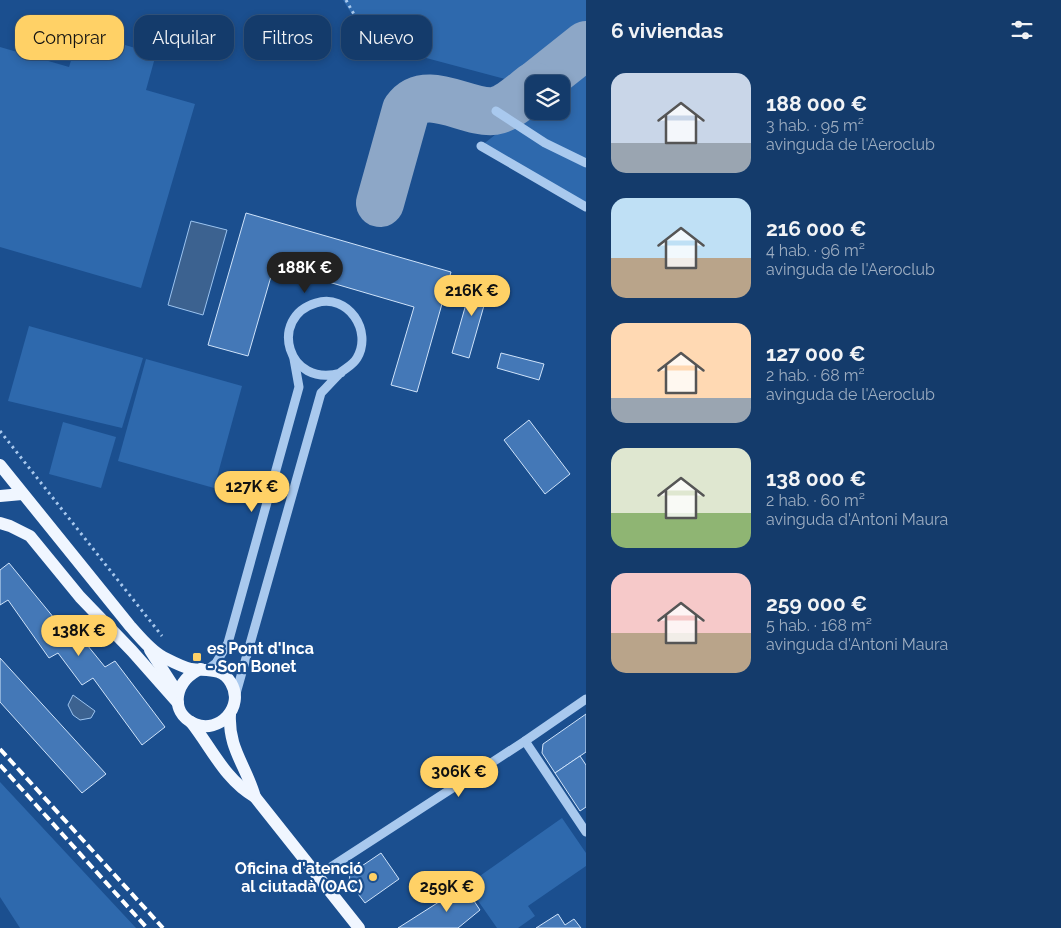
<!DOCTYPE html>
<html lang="es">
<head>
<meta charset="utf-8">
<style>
  :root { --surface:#143b6b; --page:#214673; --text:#f1f3f6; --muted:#9dadc1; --line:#33557e; --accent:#ffd166 }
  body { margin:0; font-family:Raleway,sans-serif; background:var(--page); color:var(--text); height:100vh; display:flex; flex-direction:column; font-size:19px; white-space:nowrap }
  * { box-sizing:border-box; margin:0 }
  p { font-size:16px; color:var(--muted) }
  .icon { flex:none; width:28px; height:28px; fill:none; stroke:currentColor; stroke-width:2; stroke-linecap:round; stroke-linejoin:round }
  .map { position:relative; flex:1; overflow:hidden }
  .drawer { display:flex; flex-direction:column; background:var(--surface); width:475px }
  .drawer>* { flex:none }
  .hud { position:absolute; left:15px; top:15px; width:475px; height:45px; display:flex; gap:10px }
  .buttons { position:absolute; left:525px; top:75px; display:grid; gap:10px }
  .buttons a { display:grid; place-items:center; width:45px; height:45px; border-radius:10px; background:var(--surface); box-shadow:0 2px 8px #0003,0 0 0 1px var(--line); font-size:25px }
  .price { position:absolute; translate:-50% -42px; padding:0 11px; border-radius:18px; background:var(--accent); color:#111; font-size:16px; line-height:32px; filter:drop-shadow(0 1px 2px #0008) }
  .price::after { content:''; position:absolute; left:50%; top:30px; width:15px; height:11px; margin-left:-8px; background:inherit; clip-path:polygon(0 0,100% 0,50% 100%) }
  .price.active { background:#222; color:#fff }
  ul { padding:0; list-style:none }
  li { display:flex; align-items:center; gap:15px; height:125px; padding:0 25px }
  li span { display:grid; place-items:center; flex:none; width:140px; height:100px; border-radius:15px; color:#555 }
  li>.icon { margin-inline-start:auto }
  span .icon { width:60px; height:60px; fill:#fffc; stroke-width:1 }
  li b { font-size:21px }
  h2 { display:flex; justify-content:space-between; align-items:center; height:60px; padding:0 25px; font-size:21px }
  .pill { padding:0 18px; border-radius:15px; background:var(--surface); box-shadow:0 2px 8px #0003,0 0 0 1px var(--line); font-size:18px; line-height:45px }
  .pill.active { background:var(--accent); color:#111 }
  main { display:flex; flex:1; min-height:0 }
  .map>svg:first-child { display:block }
  .green { fill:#2e69ad }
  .water { fill:#3c6290; stroke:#9cc4f0 }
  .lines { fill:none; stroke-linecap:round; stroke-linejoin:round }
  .taxiway { stroke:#8da7c7; stroke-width:48 }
  .building { fill:#4478b7; stroke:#cfe3fa }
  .path { stroke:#a9c9ee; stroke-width:3; stroke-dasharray:2.5 4; stroke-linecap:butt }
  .minor { stroke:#a9c9ee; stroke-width:9 }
  .major { stroke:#f0f6ff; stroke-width:12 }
  .rail { stroke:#fff; stroke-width:4; stroke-dasharray:9 4; stroke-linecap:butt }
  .poi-dot { fill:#ffd166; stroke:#1b4f8f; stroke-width:2 }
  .labels { text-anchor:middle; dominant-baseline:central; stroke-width:4.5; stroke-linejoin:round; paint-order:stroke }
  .poi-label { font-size:16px; font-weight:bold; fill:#fff; stroke:#1b4f8f; text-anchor:start }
</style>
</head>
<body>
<main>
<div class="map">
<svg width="586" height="928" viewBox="0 0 586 928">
  <rect width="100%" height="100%" fill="#1b4f8f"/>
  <g class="green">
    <path d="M343,0h243v27l-61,46 -20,6 -135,-36z"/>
    <path d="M80,32l76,22 -10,36 49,14 -54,184 -141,-41v-200l69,20z"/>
    <path d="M586,64v145l-105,-63 53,-42v7h27l-1,-27z"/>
    <path d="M29,326l114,32 -21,70 -114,-27z"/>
    <path d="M146,359l96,27 -28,102 -96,-27z"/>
    <path d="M63,422l53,15 -15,51 -52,-14z"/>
    <path d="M0,782l136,146h-116l-20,-31z"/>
    <path d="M562,818l24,35v13l-58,40 7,10 -17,12h-21l-30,-43z"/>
  </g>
  <g class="water">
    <path d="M191,221l36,9 -24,85 -35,-10z"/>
    <path d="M73,695l22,16 -4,7 -11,2 -7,-5 -5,-10z"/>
  </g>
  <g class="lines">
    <g class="taxiway">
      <path d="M537,84l49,-39"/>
      <path d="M380,203l26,-93c20,-28 61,4 88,1 14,-2 29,-17 40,-25"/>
    </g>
  </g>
  <g class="building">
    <path d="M246,213l205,59 -34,120 -26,-7 23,-78 -140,-41 -26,90 -40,-11z"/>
    <path d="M474,276l17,5 -22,77 -17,-5z"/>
    <path d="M501,353l43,11 -5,16 -42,-12z"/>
    <path d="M529,420l41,54 -25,20 -41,-54z"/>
    <path d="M9,563l63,77 7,-5 26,32 10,-6 50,66 -23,18 -49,-67 -11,7 -24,-32 -9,5 -41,-58 -8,5v-35z"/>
    <path d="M0,658l106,116 -24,19 -82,-91z"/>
    <path d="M586,714v38l-31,21 -13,-20 1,-9z"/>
    <path d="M580,756l6,9v42l-6,4 -25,-38z"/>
    <path d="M381,853l18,26 -34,24 -16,-21 1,-8z"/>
    <path d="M464,886l16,24 -22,18h-60z"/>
    <path d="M558,914l7,11 9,-6 7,9h-45z"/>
  </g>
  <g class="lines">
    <g class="path">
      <path d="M346,0l24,43"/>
      <path d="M0,431l162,205"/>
    </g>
    <g class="minor">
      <path d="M496,111l49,32 41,20"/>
      <path d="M481,146l105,61"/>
      <path d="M208,669l8,-6 12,-20 71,-256 -5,-28"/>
      <path d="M235,697l86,-304c7,-7 13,-14 19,-20 6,-5 13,-8 17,-15 16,-27 -9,-65 -41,-55 -48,14 -29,86 25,70"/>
      <path d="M525,741l61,91"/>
      <path d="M317,876l208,-135 61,-42"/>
    </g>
    <g class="major">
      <path d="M0,465l130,161c10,11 20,24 33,31 8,4 19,10 28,12 16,2 31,-2 40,14 14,24 -12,51 -36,41 -28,-12 -19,-46 6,-55"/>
      <path d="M0,496l22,-2"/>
      <path d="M0,523l10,3 20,10 50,61 52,54 46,52"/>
      <path d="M150,650l27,42"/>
      <path d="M230,714c-2,35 16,51 25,83"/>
      <path d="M191,722c20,25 34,58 64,75l104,131"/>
    </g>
    <g class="rail">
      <path d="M0,749l163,179"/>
      <path d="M0,765l147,163"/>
    </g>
  </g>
  <g class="poi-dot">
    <rect x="192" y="652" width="10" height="10" rx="2.5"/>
    <circle cx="373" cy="877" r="5"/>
  </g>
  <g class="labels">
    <g class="poi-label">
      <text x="207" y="648">es Pont d'Inca<tspan x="207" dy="18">- Son Bonet</tspan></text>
      <text x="363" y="868" text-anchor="end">Oficina d'atenció<tspan x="363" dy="18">al ciutadà (OAC)</tspan></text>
    </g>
  </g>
</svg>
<div class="buttons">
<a><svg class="icon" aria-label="layers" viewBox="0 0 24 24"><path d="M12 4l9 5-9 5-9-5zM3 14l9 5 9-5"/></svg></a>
</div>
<b class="price active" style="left:305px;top:294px">188K €</b>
<b class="price" style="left:472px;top:317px">216K €</b>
<b class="price" style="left:252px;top:513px">127K €</b>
<b class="price" style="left:79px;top:657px">138K €</b>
<b class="price" style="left:459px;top:798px">306K €</b>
<b class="price" style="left:447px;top:913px">259K €</b>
<div class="hud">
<a class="pill active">Comprar</a>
<a class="pill">Alquilar</a>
<a class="pill">Filtros</a>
<a class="pill">Nuevo</a>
</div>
</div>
<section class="drawer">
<h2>6 viviendas<svg class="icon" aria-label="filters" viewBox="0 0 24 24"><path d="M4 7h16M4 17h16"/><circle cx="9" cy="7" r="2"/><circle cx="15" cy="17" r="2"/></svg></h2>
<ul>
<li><span style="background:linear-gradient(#c9d6e8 70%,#9aa5b1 0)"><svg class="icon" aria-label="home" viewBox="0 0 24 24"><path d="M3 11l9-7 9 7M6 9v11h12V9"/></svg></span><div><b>188 000 €</b><p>3 hab. · 95 m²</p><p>avinguda de l'Aeroclub</p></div></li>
<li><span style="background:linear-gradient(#bfe0f5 60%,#b9a48a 0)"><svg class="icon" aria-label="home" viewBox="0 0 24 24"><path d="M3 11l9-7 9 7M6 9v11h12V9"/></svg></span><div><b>216 000 €</b><p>4 hab. · 96 m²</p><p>avinguda de l'Aeroclub</p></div></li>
<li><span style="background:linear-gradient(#ffd9b3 75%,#9aa5b1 0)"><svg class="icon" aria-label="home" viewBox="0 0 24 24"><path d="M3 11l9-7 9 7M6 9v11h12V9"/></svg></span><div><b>127 000 €</b><p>2 hab. · 68 m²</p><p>avinguda de l'Aeroclub</p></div></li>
<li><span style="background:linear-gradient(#dfe7d0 65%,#8fb573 0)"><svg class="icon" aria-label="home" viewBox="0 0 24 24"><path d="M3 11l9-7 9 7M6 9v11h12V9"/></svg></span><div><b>138 000 €</b><p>2 hab. · 60 m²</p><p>avinguda d'Antoni Maura</p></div></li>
<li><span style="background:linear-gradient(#f6c9c9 60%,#b9a48a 0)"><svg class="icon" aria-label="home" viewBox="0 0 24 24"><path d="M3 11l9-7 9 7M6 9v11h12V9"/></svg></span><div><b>259 000 €</b><p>5 hab. · 168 m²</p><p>avinguda d'Antoni Maura</p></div></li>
</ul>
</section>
</main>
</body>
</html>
